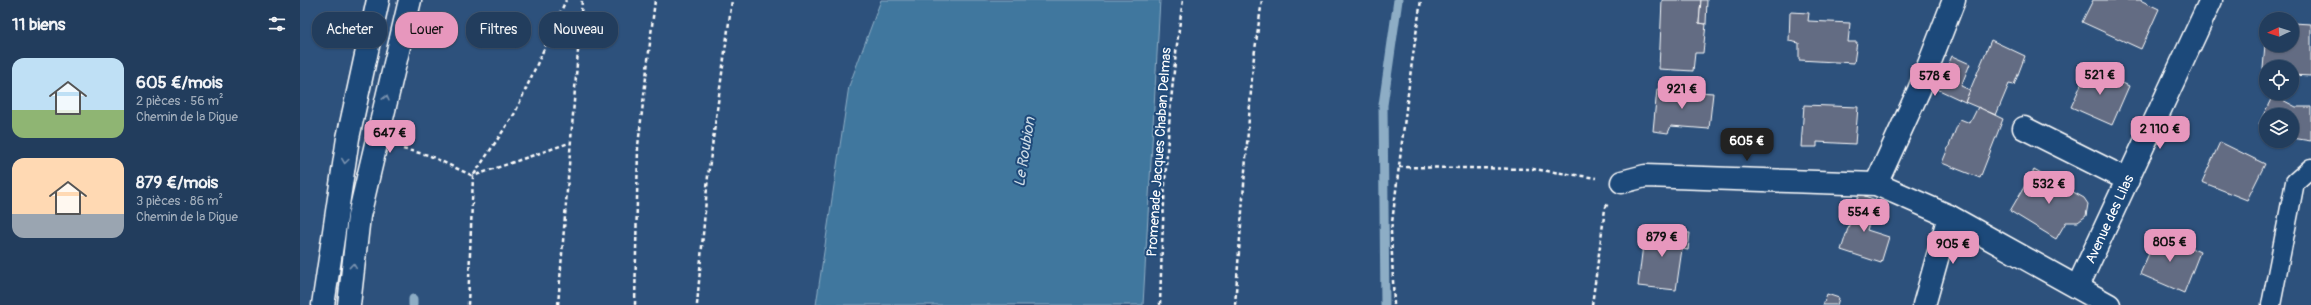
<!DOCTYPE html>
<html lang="fr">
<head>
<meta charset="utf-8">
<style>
  :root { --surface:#223d5d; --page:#2e4866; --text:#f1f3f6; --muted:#a2aebc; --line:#3f5672; --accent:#e797bd }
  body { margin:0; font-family:Pangolin,sans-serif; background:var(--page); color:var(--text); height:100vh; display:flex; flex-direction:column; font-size:15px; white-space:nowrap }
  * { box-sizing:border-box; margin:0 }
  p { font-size:13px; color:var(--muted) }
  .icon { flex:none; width:22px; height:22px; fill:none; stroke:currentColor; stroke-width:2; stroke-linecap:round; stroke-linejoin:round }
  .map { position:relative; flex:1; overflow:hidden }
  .side { display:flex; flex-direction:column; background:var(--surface); width:300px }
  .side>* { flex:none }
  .hud { position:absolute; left:12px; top:12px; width:380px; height:36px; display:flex; gap:8px }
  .needle { width:26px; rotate:266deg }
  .buttons { position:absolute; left:1959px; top:12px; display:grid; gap:8px }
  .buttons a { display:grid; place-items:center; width:40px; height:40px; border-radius:50%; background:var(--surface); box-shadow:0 1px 3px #0004,0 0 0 1px var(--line); font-size:20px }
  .price { position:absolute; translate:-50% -34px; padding:0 9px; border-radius:8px; background:var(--accent); color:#111; font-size:13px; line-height:26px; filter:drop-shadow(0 1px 2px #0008) }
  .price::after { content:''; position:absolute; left:50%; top:24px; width:12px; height:9px; margin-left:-6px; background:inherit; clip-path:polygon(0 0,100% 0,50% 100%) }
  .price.active { background:#222; color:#fff }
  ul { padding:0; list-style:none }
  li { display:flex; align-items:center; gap:12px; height:100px; padding:0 12px }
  li span { display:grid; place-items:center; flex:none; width:112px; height:80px; border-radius:12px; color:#555 }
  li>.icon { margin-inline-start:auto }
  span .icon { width:48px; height:48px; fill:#fffc; stroke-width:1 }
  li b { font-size:17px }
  h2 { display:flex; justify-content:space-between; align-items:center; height:48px; padding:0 12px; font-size:17px }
  .pill { padding:0 14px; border-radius:16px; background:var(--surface); box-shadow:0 1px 3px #0004,0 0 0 1px var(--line); font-size:14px; line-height:36px }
  .pill.active { background:var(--accent); color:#111 }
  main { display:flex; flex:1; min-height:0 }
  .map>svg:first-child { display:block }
  .water { fill:#41779e; stroke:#8dadc5 }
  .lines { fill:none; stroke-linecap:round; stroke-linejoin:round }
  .stream { stroke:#8dadc5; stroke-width:9 }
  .building { fill:#636c83; stroke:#fff }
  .lane-casing { stroke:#fff; stroke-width:21 }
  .street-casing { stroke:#fff; stroke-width:25 }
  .secondary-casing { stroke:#fff; stroke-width:25 }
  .path { stroke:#fff; stroke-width:2.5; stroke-dasharray:4 3; stroke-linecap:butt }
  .lane { stroke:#1f4a7a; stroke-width:18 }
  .street { stroke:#1f4a7a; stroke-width:22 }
  .secondary { stroke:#1f4a7a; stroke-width:22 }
  .oneway { stroke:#7992af }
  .labels { text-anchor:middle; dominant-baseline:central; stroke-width:4; stroke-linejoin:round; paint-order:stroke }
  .street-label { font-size:14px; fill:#fff; stroke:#1f4a7a }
  .water-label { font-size:15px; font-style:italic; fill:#d0dde7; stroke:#1f4a7a }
</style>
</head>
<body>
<main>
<section class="side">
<h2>11 biens<svg class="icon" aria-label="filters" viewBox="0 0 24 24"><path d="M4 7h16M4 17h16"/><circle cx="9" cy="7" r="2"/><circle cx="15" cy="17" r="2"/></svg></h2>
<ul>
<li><span style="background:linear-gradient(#bfe0f5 65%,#8fb573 0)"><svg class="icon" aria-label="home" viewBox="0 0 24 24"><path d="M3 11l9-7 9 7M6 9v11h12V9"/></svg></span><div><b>605 €/mois</b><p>2 pièces · 56 m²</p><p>Chemin de la Digue</p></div></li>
<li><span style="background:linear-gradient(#ffd9b3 70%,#9aa5b1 0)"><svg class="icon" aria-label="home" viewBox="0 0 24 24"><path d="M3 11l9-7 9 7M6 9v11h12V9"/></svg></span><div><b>879 €/mois</b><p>3 pièces · 86 m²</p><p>Chemin de la Digue</p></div></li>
</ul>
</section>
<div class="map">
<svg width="2011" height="305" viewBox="0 0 2011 305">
  <rect width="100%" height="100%" fill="#2d517c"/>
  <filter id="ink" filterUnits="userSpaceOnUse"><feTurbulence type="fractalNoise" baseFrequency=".025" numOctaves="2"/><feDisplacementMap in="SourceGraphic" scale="8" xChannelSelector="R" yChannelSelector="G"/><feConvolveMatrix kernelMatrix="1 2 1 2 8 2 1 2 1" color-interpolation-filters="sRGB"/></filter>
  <g filter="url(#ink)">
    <path class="water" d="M581,0h279l-17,305h-327l33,-219z"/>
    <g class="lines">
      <g class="stream">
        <path d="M113,299v6"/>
        <path d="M1085,305l-2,-200 15,-105"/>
      </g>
    </g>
    <g class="building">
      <path d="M1362,0h39l-2,23 7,1 -3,29h-8l-2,18 -34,-2z"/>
      <path d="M1401,0h6l-1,24 -7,-1z"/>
      <path d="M1793,0h47l19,9 -18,40 -59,-27z"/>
      <path d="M1490,12l19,1 -1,8 42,2 -2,19h9l-3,21 -55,-3v-17l-10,-2z"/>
      <path d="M1992,23l19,1v52l-19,-1v-8l-29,2 3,-38v14h26z"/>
      <path d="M1691,40l34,16 -11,29 -5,-1 -13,31 -31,-13z"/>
      <path d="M1652,56l18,8 -9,22 9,4 -5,12 -28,-13z"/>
      <path d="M1789,67l40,19 -17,39 -41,-18z"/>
      <path d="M1357,89l56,4 -4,36 -38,-3 -3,7 -15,-2z"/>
      <path d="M1973,95l23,12h15v34l-19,-3v-23h-26v12l-7,-3z"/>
      <path d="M1504,105l54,2 -3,37 -38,-2v5h-16z"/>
      <path d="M1678,107l25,12 -23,59 -38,-15 18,-44 10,4z"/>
      <path d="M1920,142l45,22 -18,36 -45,-18z"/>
      <path d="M1734,170l50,28 4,6 -2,12 -8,6h-12l-10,17 -46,-28z"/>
      <path d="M1559,194l17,6 -9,30 22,7 -8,26 -40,-13z"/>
      <path d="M1345,229l45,4 -2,17 -6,-1 -6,41 -38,-4z"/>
      <path d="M1858,233l42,19 -16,41 -44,-19z"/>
      <path d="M1527,294l12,4 -2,7h-14z"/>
    </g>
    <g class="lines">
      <g class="lane-casing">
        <path id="lane" d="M1971,305l24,-123 16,-14"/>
      </g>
      <g class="street-casing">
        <g id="street">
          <path d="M1724,128l104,52"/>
          <path d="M1322,182l23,-6 231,8 73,32 160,89"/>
          <path d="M1576,184l43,-94 35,-90"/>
          <path id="s1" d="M1778,286l133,-286"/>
          <path d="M1624,305l25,-89"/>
        </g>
      </g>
      <g class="secondary-casing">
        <g id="secondary">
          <path d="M23,305l25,-167 30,-138"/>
          <path d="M49,305l10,-89 51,-216"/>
        </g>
      </g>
      <g class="path">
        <path d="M103,149l25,6 45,21 42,-63 51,-113"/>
        <path d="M1099,167l134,2 63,9"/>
        <path d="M168,305l5,-129 96,-33"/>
        <path d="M258,305l24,-305"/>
        <path d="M335,305l3,-159 17,-146"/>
        <path d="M397,305l11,-129 24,-176"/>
        <path d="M860,305c3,-102 8,-204 23,-305"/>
        <path d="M935,305l18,-241 9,-64"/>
        <path d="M1094,305l-3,-74 20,-162 10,-69"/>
        <path d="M1292,305l13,-96 3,-6"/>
      </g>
      <use href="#lane" class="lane"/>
      <use href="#street" class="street"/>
      <use href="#secondary" class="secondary"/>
    </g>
    <defs><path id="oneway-chevron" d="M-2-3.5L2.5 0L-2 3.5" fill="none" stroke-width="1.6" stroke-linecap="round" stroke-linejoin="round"/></defs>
    <g class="oneway">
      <use href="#oneway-chevron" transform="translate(86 98) rotate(-76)"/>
      <use href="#oneway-chevron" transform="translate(45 161) rotate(98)"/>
      <use href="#oneway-chevron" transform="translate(53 266) rotate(-84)"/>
    </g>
  </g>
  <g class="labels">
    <g class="street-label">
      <text transform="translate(859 152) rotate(-86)">Promenade Jacques Chaban Delmas</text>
      <text stroke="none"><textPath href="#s1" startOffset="74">Avenue des Lilas</textPath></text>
    </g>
    <g class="water-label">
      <text transform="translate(725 152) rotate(-81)">Le Roubion</text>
    </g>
  </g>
</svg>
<div class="buttons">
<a><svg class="needle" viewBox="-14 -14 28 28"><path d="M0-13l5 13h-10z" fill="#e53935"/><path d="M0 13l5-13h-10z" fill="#a2aebc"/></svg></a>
<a><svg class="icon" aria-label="locate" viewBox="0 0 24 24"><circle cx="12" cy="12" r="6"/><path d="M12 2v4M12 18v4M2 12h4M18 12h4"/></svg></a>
<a><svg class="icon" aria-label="layers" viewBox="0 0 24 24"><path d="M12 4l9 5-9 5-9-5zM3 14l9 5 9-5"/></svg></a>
</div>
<b class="price" style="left:1800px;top:96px">521 €</b>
<b class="price" style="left:1635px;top:97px">578 €</b>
<b class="price" style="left:1382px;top:110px">921 €</b>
<b class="price" style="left:1860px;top:150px">2 110 €</b>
<b class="price" style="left:90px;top:154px">647 €</b>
<b class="price active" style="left:1447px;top:162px">605 €</b>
<b class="price" style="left:1749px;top:205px">532 €</b>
<b class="price" style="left:1564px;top:233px">554 €</b>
<b class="price" style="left:1362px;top:258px">879 €</b>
<b class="price" style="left:1870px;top:263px">805 €</b>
<b class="price" style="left:1653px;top:265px">905 €</b>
<div class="hud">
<a class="pill">Acheter</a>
<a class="pill active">Louer</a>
<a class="pill">Filtres</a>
<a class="pill">Nouveau</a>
</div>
</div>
</main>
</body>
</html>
